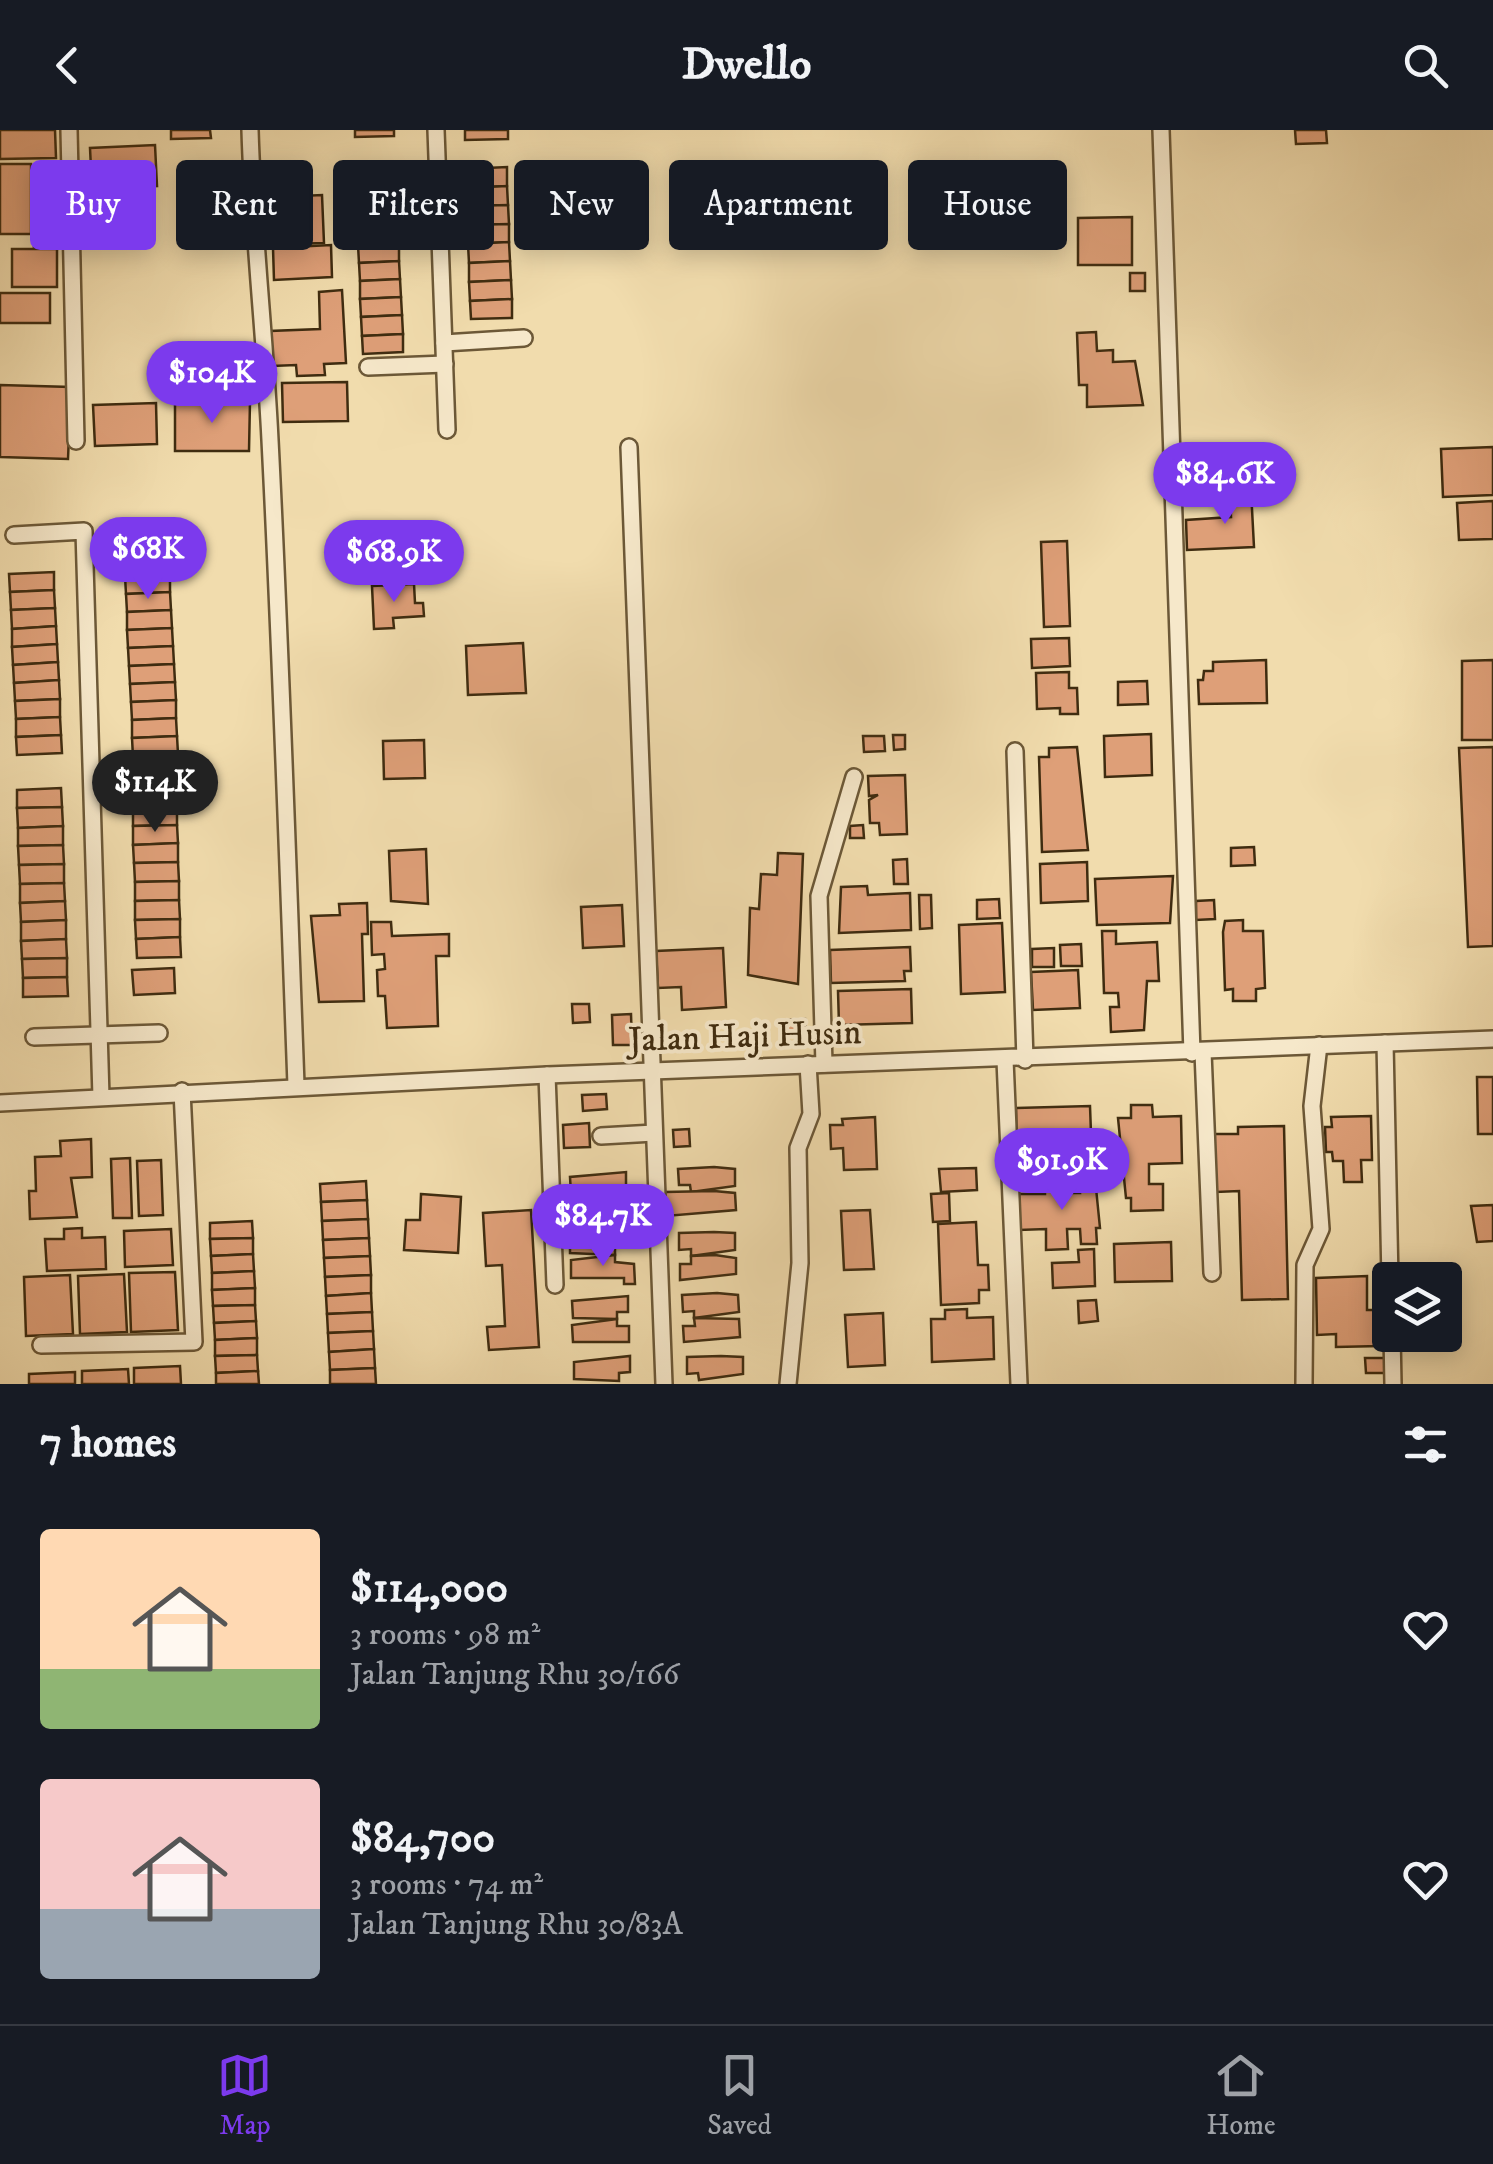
<!DOCTYPE html>
<html lang="en">
<head>
<meta charset="utf-8">
<style>
  :root { --surface:#171b24; --page:#20242c; --text:#f1f3f6; --muted:#9ea1a6; --line:#363941; --accent:#7c3aed }
  body { margin:0; font-family:"IM FELL DW Pica",serif; background:var(--page); color:var(--text); height:100vh; display:flex; flex-direction:column; font-size:38px; white-space:nowrap }
  * { box-sizing:border-box; margin:0 }
  p { font-size:32px; color:var(--muted) }
  .icon { flex:none; width:55px; height:55px; fill:none; stroke:currentColor; stroke-width:2; stroke-linecap:round; stroke-linejoin:round }
  .map { position:relative; height:1254px; overflow:hidden }
  .details { display:flex; flex-direction:column; background:var(--surface); flex:1 }
  .details>* { flex:none }
  .guide { position:absolute; left:30px; top:30px; width:1435px; height:90px; display:flex; gap:20px }
  .tools { position:absolute; left:1372px; top:1132px; display:grid; gap:20px }
  .tools a { display:grid; place-items:center; width:90px; height:90px; border-radius:10px; background:var(--surface); box-shadow:0 5px 25px #0003; font-size:50px }
  .price { position:absolute; translate:-50% -85px; padding:0 22px; border-radius:35px; background:var(--accent); color:#fff; font-size:32px; line-height:65px; filter:drop-shadow(0 2px 5px #0008) }
  .price::after { content:''; position:absolute; left:50%; top:60px; width:30px; height:22px; margin-left:-15px; background:inherit; clip-path:polygon(0 0,100% 0,50% 100%) }
  .price.selected { background:#222; color:#fff }
  ul { padding:0; list-style:none }
  li { display:flex; align-items:center; gap:30px; height:250px; padding:0 40px }
  li span { display:grid; place-items:center; flex:none; width:280px; height:200px; border-radius:10px; color:#555 }
  li>.icon { margin-inline-start:auto }
  span .icon { width:120px; height:120px; fill:#fffc; stroke-width:1 }
  li b { font-size:42px }
  h2 { display:flex; justify-content:space-between; align-items:center; height:120px; padding:0 40px; font-size:42px }
  .tag { padding:0 35px; border-radius:10px; background:var(--surface); box-shadow:0 5px 25px #0003; font-size:35px; line-height:90px }
  .tag.selected { background:var(--accent); color:#fff }
  header { display:flex; justify-content:space-between; align-items:center; height:130px; padding:0 40px; background:var(--surface); font-size:45px; font-weight:700 }
  .tabs { display:flex; justify-content:space-around; align-items:center; height:140px; border-top:2px solid var(--line); background:var(--surface); font-size:28px; color:var(--muted) }
  .tabs a { display:grid; justify-items:center; gap:5px }
  .tabs .selected { color:var(--accent) }
  .map>svg:first-child { display:block }
  .building { fill:#de9f78; stroke:#3f2c10; stroke-width:2.5 }
  .lines { fill:none; stroke-linecap:round; stroke-linejoin:round }
  .street-casing { stroke:#6c5837; stroke-width:20 }
  .street { stroke:#f6e8ca; stroke-width:15 }
  .labels { text-anchor:middle; dominant-baseline:central; stroke-width:8; stroke-linejoin:round; paint-order:stroke }
  .street-label { font-size:35px; fill:#3f2c10; stroke:#f6e8ca }
</style>
</head>
<body>
<header><svg class="icon" aria-label="back" viewBox="0 0 24 24"><path d="M15 5l-7 7 7 7"/></svg>Dwello<svg class="icon" aria-label="search" viewBox="0 0 24 24"><circle cx="10" cy="10" r="6"/><path d="M15 15l6 6"/></svg></header>
<div class="map">
<svg width="1493" height="1254" viewBox="0 0 1493 1254">
  <rect width="100%" height="100%" fill="#f1dcad"/>
  <filter id="stains"><feTurbulence type="fractalNoise" baseFrequency=".002" numOctaves="4"/><feColorMatrix values="0 0 0 0 .2 0 0 0 0 .09 0 0 0 0 .02 0 0 0 .5 -.17"/></filter>
  <radialGradient id="worn" r=".72"><stop offset=".6" stop-color="#630" stop-opacity="0"/><stop offset="1" stop-color="#630" stop-opacity=".3"/></radialGradient>
  <g class="building">
    <path d="M0,0h55l1,28 -56,1z"/>
    <path d="M171,0h39l1,8 -40,1z"/>
    <path d="M355,0h39v6l-39,1z"/>
    <path d="M465,0h43v9l-43,1z"/>
    <path d="M1295,0h31l1,13 -31,1z"/>
    <path d="M155,15l2,41 -65,3 -2,-41z"/>
    <rect x="0" y="34" width="31" height="70"/>
    <path d="M507,37v19l-41,2 -1,-19z"/>
    <path d="M396,40l1,18 -41,2 -1,-18z"/>
    <path d="M507,56l1,19 -41,1 -1,-18z"/>
    <path d="M397,58v18l-40,2 -1,-18z"/>
    <path d="M322,65l2,48 -65,2 -3,-47z"/>
    <path d="M508,75l1,19 -42,1v-19z"/>
    <path d="M397,76l1,19 -40,1 -1,-18z"/>
    <path d="M1132,87v48h-54v-47z"/>
    <path d="M509,94v18l-41,2 -1,-19z"/>
    <path d="M398,95l1,18 -41,2v-19z"/>
    <path d="M33,97h24v22h-23z"/>
    <path d="M509,112l1,19 -41,2 -1,-19z"/>
    <path d="M399,113v18l-40,2 -1,-18z"/>
    <path d="M331,115l1,32 -58,3 -1,-32z"/>
    <rect x="12" y="119" width="45" height="38"/>
    <path d="M399,131l1,18 -40,2 -1,-18z"/>
    <path d="M510,131l1,19 -42,2v-19z"/>
    <rect x="1130" y="143" width="15" height="18"/>
    <path d="M400,149l1,18 -41,2v-18z"/>
    <path d="M511,150l1,19 -42,2 -1,-19z"/>
    <path d="M342,160l4,73 -22,1 1,11 -28,1 -1,-11 -24,1 -2,-35 50,-2 -1,-37z"/>
    <rect x="0" y="163" width="50" height="30"/>
    <path d="M401,167l1,18 -41,2 -1,-18z"/>
    <path d="M512,169v19l-41,1 -1,-18z"/>
    <path d="M402,185l1,19 -41,2 -1,-19z"/>
    <path d="M1096,202l1,19 16,-1v12l22,-1 8,44 -56,2v-22h-8l-2,-52z"/>
    <path d="M403,204v18l-40,2 -1,-18z"/>
    <path d="M347,252l1,39 -65,1 -1,-39z"/>
    <path d="M0,255l71,2 -3,72 -68,-2z"/>
    <path d="M175,270l75,1 -1,50h-74z"/>
    <path d="M156,273l1,41 -62,2 -2,-41z"/>
    <path d="M1493,317v48l-50,2 -2,-48z"/>
    <path d="M1251,360l3,57 -67,3 -1,-30 45,-3 -1,-26z"/>
    <path d="M1493,371v38l-34,1 -2,-37z"/>
    <path d="M168,408l1,18 -45,2 -1,-18z"/>
    <path d="M1067,411l3,85 -26,1 -3,-85z"/>
    <path d="M169,426l1,18 -45,2 -1,-18z"/>
    <path d="M54,442v18l-44,2 -1,-18z"/>
    <path d="M170,444v18l-44,2 -1,-18z"/>
    <path d="M414,454l1,19h8l1,13 -31,2 1,10 -20,1 -2,-43z"/>
    <path d="M54,460l1,18 -44,2 -1,-18z"/>
    <path d="M170,462l1,18 -44,2 -1,-18z"/>
    <path d="M55,478l1,18 -44,3 -1,-19z"/>
    <path d="M171,480l1,18 -45,2v-18z"/>
    <path d="M56,496l1,18 -45,3v-18z"/>
    <path d="M172,498l1,18 -45,2 -1,-18z"/>
    <path d="M1069,508l1,28 -38,2 -1,-29z"/>
    <path d="M523,513l3,50 -58,2 -2,-49z"/>
    <path d="M57,514l1,18 -45,3 -1,-18z"/>
    <path d="M173,516l1,18 -45,2 -1,-18z"/>
    <path d="M1266,530l1,43 -68,1 -1,-24h5l1,-9h9v-9z"/>
    <path d="M1493,530v80h-31v-79z"/>
    <path d="M58,532l1,18 -45,3 -1,-18z"/>
    <path d="M174,534l1,18 -45,2 -1,-18z"/>
    <path d="M1069,542v16h8l1,26h-18v-6l-23,1 -1,-36z"/>
    <path d="M59,550l1,19 -45,2 -1,-18z"/>
    <path d="M1147,551l1,23 -30,1v-23z"/>
    <path d="M175,552l1,18 -45,2 -1,-18z"/>
    <path d="M60,569v18l-44,2 -1,-18z"/>
    <path d="M176,570v18l-44,2 -1,-18z"/>
    <path d="M60,587l1,18 -45,2v-18z"/>
    <path d="M176,588l1,18 -45,2v-18z"/>
    <path d="M1151,604l1,41 -47,2 -1,-41z"/>
    <path d="M61,605l1,18 -45,2 -1,-18z"/>
    <path d="M893,605h12v14l-11,1z"/>
    <path d="M177,606l1,18 -45,3 -1,-19z"/>
    <path d="M863,606h21l1,15 -21,1z"/>
    <path d="M424,610l1,38 -41,1 -1,-38z"/>
    <path d="M1077,617l11,103 -46,2 -3,-95h10v-9z"/>
    <path d="M1493,617v199l-25,1 -9,-199z"/>
    <path d="M905,645l2,59 -27,1 -1,-12h-9l-1,-23 9,-5 -9,1 -1,-20z"/>
    <path d="M176,657l1,19 -44,1 -1,-19z"/>
    <path d="M61,658l1,19 -45,1v-18z"/>
    <path d="M177,676v19l-44,1v-19z"/>
    <path d="M62,677l1,19 -45,2 -1,-20z"/>
    <path d="M177,695l1,18 -45,2v-19z"/>
    <path d="M863,695l1,13h-14v-12z"/>
    <path d="M63,696v19l-45,1v-18z"/>
    <path d="M178,713v19l-44,1 -1,-18z"/>
    <path d="M63,715l1,19 -45,1 -1,-19z"/>
    <path d="M1254,717l1,18 -24,1v-18z"/>
    <path d="M426,719l2,55 -37,-3 -2,-50z"/>
    <path d="M778,723l25,1 -5,130 -50,-9 2,-67 9,1 2,-35 16,1z"/>
    <path d="M907,729l1,25h-14l-1,-24z"/>
    <path d="M178,732l1,19 -44,1 -1,-19z"/>
    <path d="M1087,732l1,39 -47,2 -1,-39z"/>
    <path d="M64,734v19l-44,1 -1,-19z"/>
    <path d="M1173,746l-3,47 -73,2 -2,-46z"/>
    <path d="M179,751v19l-44,1v-19z"/>
    <path d="M64,753l1,18 -45,2v-19z"/>
    <path d="M867,756l1,9 42,-2 1,37 -72,3 2,-46z"/>
    <path d="M919,765h12l1,33 -12,1z"/>
    <path d="M999,769l1,19 -23,1v-19z"/>
    <path d="M179,770l1,19 -45,1v-19z"/>
    <path d="M1214,770l1,19 -19,1v-19z"/>
    <path d="M65,771l1,19 -45,2 -1,-19z"/>
    <path d="M367,773l1,31h-6l2,67 -45,1 -8,-86 29,-1 -1,-11z"/>
    <path d="M622,775l2,41 -41,2 -2,-41z"/>
    <path d="M180,789v18l-44,2 -1,-19z"/>
    <path d="M66,790v19l-45,2v-19z"/>
    <path d="M1243,790v11h20l2,57 -9,1v12h-23v-12l-8,1 -2,-58 2,-11z"/>
    <path d="M371,792h20l1,14 57,-2v22h-13l2,70 -51,2 -2,-32h-7l-1,-26 8,-1 -1,-15 -12,1z"/>
    <path d="M1002,793l3,69 -44,2 -2,-69z"/>
    <path d="M1102,801h14v13l41,-2 2,39h-12l-3,49 -33,2 -1,-25h9l-1,-14h-14z"/>
    <path d="M180,807l1,20 -44,1 -1,-19z"/>
    <path d="M66,809l1,19 -45,1 -1,-18z"/>
    <path d="M1081,814l1,22h-21l-1,-21z"/>
    <path d="M910,817l1,24h-7l1,10 -74,2 -1,-33z"/>
    <path d="M723,818l3,59 -44,3 -1,-23 -23,1 -2,-37z"/>
    <path d="M1054,818v19h-22v-18z"/>
    <path d="M67,828v19l-44,1 -1,-19z"/>
    <path d="M174,838l1,25 -41,2 -2,-25z"/>
    <path d="M1078,840l2,38 -47,2 -2,-38z"/>
    <path d="M67,847l1,19 -45,1v-19z"/>
    <path d="M911,859l1,34 -73,2 -1,-34z"/>
    <path d="M572,874h17l1,18 -17,1z"/>
    <path d="M631,884l1,31h-19l-1,-30z"/>
    <path d="M805,889l1,13 -18,1 -1,-13z"/>
    <path d="M1477,947h16v57h-15z"/>
    <path d="M606,964l1,15 -24,2 -1,-16z"/>
    <path d="M1131,975h21l1,12 28,-1 1,47 -33,1v20h14v26l-32,1v-13h-5l-8,-80h13z"/>
    <path d="M1090,976l2,55 -75,2 -1,-55z"/>
    <path d="M1371,986l1,44h-11l1,22h-18l-1,-21h-10l-1,-9h-6l-1,-25h7l-1,-10z"/>
    <path d="M875,987l2,52 -33,1 -1,-22 -12,1 -1,-24h13l-1,-6z"/>
    <path d="M589,993l1,24 -26,1 -1,-23z"/>
    <path d="M1284,996l4,173 -46,1 -3,-109 -23,1 -2,-58h24v-7z"/>
    <path d="M689,999l1,17 -16,1 -1,-17z"/>
    <path d="M91,1009l1,38 -21,1 6,39 -47,2 -1,-28h7l-1,-34 26,-1 -1,-15z"/>
    <path d="M130,1028l2,60h-19l-2,-59z"/>
    <path d="M161,1030l2,55 -24,1 -2,-55z"/>
    <path d="M714,1037l21,2v17l-44,6 -1,-7h-11l-1,-16z"/>
    <path d="M976,1038l1,22 -36,2 -2,-23z"/>
    <path d="M626,1042v16h-11v8l-44,-2 -1,-17z"/>
    <path d="M1095,1048l5,50h-4l1,16h-16l-1,-15h-13l1,20 -22,1v-21l-27,1 -1,-36h27v-10h21l1,9h13l-1,-14z"/>
    <path d="M366,1051l1,19 -46,2 -1,-18z"/>
    <path d="M714,1061l21,2 1,17 -70,6 -1,-24z"/>
    <path d="M949,1063l1,28 -17,1 -2,-28z"/>
    <path d="M421,1064l40,3 -3,56 -54,-3 2,-30h14z"/>
    <path d="M592,1066h23v7l18,3v21l-23,1v-9l-39,-1v-17l21,-1z"/>
    <path d="M367,1070l1,19 -46,2 -1,-19z"/>
    <path d="M1493,1075v36l-16,1 -6,-36z"/>
    <path d="M531,1080l8,137 -50,3 -2,-23 18,-1 -3,-61 -16,1 -3,-53z"/>
    <path d="M870,1080l4,59 -30,1 -3,-59z"/>
    <path d="M368,1089l1,19 -46,2 -1,-19z"/>
    <path d="M252,1091l1,17 -43,1v-16z"/>
    <path d="M976,1092l2,43h10l1,25h-10v13l-38,2 -3,-81z"/>
    <path d="M82,1098v10l23,-1 1,32 -59,2 -2,-32h19v-10z"/>
    <path d="M171,1099l2,36 -48,2 -1,-36z"/>
    <path d="M625,1101l1,16h-11v8l-45,-2v-17z"/>
    <path d="M714,1102l21,1v17l-44,6v-7l-12,1v-17z"/>
    <path d="M253,1108v16l-42,2 -1,-17z"/>
    <path d="M369,1108l1,18 -46,2 -1,-18z"/>
    <path d="M1171,1112l1,39 -57,1 -1,-38z"/>
    <path d="M1094,1119l1,37 -42,2 -1,-25 27,-1 -1,-12z"/>
    <path d="M253,1124l1,17 -42,2 -1,-17z"/>
    <path d="M615,1125v7l19,2 1,20h-11v-6h-53v-18z"/>
    <path d="M715,1125l21,3v16l-56,6v-16h11v-8z"/>
    <path d="M370,1126l1,19 -46,2 -1,-19z"/>
    <path d="M254,1141l1,17 -43,2v-17z"/>
    <path d="M175,1142l3,58 -47,2 -2,-59z"/>
    <path d="M124,1144l3,58 -47,2 -2,-58z"/>
    <path d="M70,1145l3,59 -47,2 -2,-59z"/>
    <path d="M371,1145v18l-45,3 -1,-19z"/>
    <path d="M1367,1146v34h12l1,36 -44,1v-13l-19,1 -1,-57z"/>
    <path d="M255,1158v17l-42,1 -1,-16z"/>
    <path d="M371,1163l1,19 -45,2 -1,-18z"/>
    <path d="M717,1163l21,2 1,17 -45,6v-7l-11,1 -1,-17z"/>
    <path d="M628,1166v16h-11v7l-44,-1 -1,-17z"/>
    <path d="M1096,1170l2,21 -19,2 -1,-22z"/>
    <path d="M255,1175l1,16 -42,2 -1,-17z"/>
    <path d="M967,1179v9l26,-1 1,42 -62,3 -1,-43h14v-9z"/>
    <path d="M372,1182l1,19 -45,2 -1,-19z"/>
    <path d="M883,1183l2,52 -37,2 -3,-52z"/>
    <path d="M694,1188l45,1 1,18 -56,5 -1,-16h12z"/>
    <path d="M617,1189v7h12v16h-56l-1,-17z"/>
    <path d="M256,1191l1,17 -42,2 -1,-17z"/>
    <path d="M373,1201l1,18 -45,3 -1,-19z"/>
    <path d="M257,1208v17l-42,1v-16z"/>
    <path d="M374,1219l1,19 -45,2 -1,-18z"/>
    <path d="M257,1225l1,16 -42,2 -1,-17z"/>
    <path d="M630,1226v16l-11,1v8l-45,-2v-17z"/>
    <path d="M721,1226l22,1v17l-44,6 -1,-7 -11,1v-17z"/>
    <path d="M1365,1228h20l1,15h-20z"/>
    <path d="M180,1236l1,18h-47v-16z"/>
    <path d="M375,1238l1,16h-46v-14z"/>
    <path d="M128,1239l1,15h-47v-13z"/>
    <path d="M258,1241l1,13h-43v-11z"/>
    <path d="M75,1242v12h-46v-10z"/>
  </g>
  <g class="lines">
    <g class="street-casing">
      <g id="street">
        <path d="M69,0l7,311"/>
        <path d="M250,0c3,104 15,206 20,310 11,215 18,430 26,645"/>
        <path d="M436,0l11,300"/>
        <path d="M1161,0l31,923"/>
        <path d="M444,213l80,-5"/>
        <path d="M368,237l77,-3"/>
        <path d="M629,317l35,937"/>
        <path d="M14,405l70,-4 17,566"/>
        <path d="M1015,621l10,309"/>
        <path d="M34,907l125,-4"/>
        <path d="M1385,913l5,237"/>
        <path d="M1203,922l9,221"/>
        <path d="M1005,930l14,324"/>
        <path d="M824,934l-5,-168 35,-119"/>
        <path d="M547,945l8,210"/>
        <path d="M0,973l547,-28 946,-36"/>
        <path d="M601,1006l53,-3"/>
        <path d="M1392,1205l1,49"/>
        <path d="M41,1215l153,-3 -12,-251"/>
        <path d="M788,1254l12,-121 -2,-115 13,-34 -3,-50"/>
        <path d="M1304,1254l1,-119 16,-36 -9,-123 7,-61"/>
      </g>
    </g>
    <use href="#street" class="street"/>
  </g>
  <g class="labels">
    <g class="street-label">
      <text transform="translate(745 907) rotate(-2)">Jalan Haji Husin</text>
    </g>
  </g>
  <rect width="100%" height="100%" filter="url(#stains)"/>
  <rect width="100%" height="100%" fill="url(#worn)"/>
</svg>
<div class="tools">
<a><svg class="icon" aria-label="layers" viewBox="0 0 24 24"><path d="M12 4l9 5-9 5-9-5zM3 14l9 5 9-5"/></svg></a>
</div>
<b class="price" style="left:212px;top:296px">$104K</b>
<b class="price" style="left:1225px;top:397px">$84.6K</b>
<b class="price" style="left:148px;top:472px">$68K</b>
<b class="price" style="left:394px;top:475px">$68.9K</b>
<b class="price selected" style="left:155px;top:705px">$114K</b>
<b class="price" style="left:1062px;top:1083px">$91.9K</b>
<b class="price" style="left:603px;top:1139px">$84.7K</b>
<div class="guide">
<a class="tag selected">Buy</a>
<a class="tag">Rent</a>
<a class="tag">Filters</a>
<a class="tag">New</a>
<a class="tag">Apartment</a>
<a class="tag">House</a>
</div>
</div>
<section class="details">
<h2>7 homes<svg class="icon" aria-label="filters" viewBox="0 0 24 24"><path d="M4 7h16M4 17h16"/><circle cx="9" cy="7" r="2"/><circle cx="15" cy="17" r="2"/></svg></h2>
<ul>
<li><span style="background:linear-gradient(#ffd9b3 70%,#8fb573 0)"><svg class="icon" aria-label="home" viewBox="0 0 24 24"><path d="M3 11l9-7 9 7M6 9v11h12V9"/></svg></span><div><b>$114,000</b><p>3 rooms · 98 m²</p><p>Jalan Tanjung Rhu 30/166</p></div><svg class="icon" aria-label="heart" viewBox="0 0 24 24"><path d="M12 20l-8-8c-3-5 5-10 8-4 3-6 11-1 8 4z"/></svg></li>
<li><span style="background:linear-gradient(#f6c9c9 65%,#9aa5b1 0)"><svg class="icon" aria-label="home" viewBox="0 0 24 24"><path d="M3 11l9-7 9 7M6 9v11h12V9"/></svg></span><div><b>$84,700</b><p>3 rooms · 74 m²</p><p>Jalan Tanjung Rhu 30/83A</p></div><svg class="icon" aria-label="heart" viewBox="0 0 24 24"><path d="M12 20l-8-8c-3-5 5-10 8-4 3-6 11-1 8 4z"/></svg></li>
</ul>
</section>
<nav class="tabs">
<a class="selected"><svg class="icon" aria-label="map" viewBox="0 0 24 24"><path d="M3 6l6-2 6 2 6-2v14l-6 2-6-2-6 2zM9 4v14M15 6v14"/></svg>Map</a>
<a><svg class="icon" aria-label="saved" viewBox="0 0 24 24"><path d="M7 4h10v16l-5-4-5 4z"/></svg>Saved</a>
<a><svg class="icon" aria-label="home" viewBox="0 0 24 24"><path d="M3 11l9-7 9 7M6 9v11h12V9"/></svg>Home</a>
</nav>
</body>
</html>
